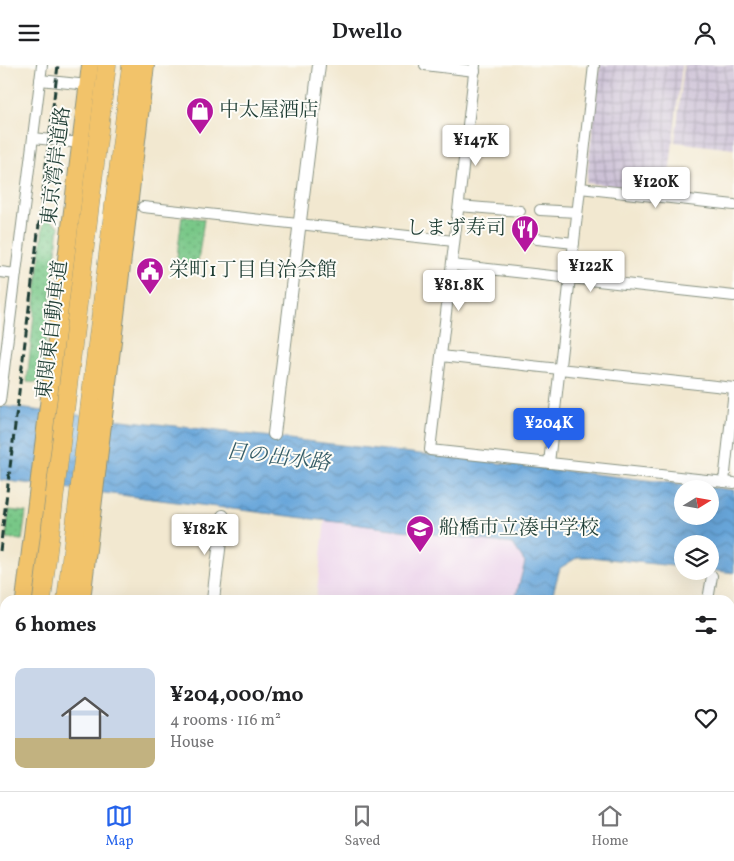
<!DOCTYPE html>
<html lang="en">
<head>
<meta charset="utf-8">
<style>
  :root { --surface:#fff; --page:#f6f6f6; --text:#202124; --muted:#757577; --line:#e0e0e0; --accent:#2563eb }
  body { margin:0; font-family:Vollkorn,"Noto Serif JP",serif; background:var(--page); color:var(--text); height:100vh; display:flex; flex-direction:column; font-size:19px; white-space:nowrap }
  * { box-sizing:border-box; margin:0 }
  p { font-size:16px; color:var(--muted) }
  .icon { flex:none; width:28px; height:28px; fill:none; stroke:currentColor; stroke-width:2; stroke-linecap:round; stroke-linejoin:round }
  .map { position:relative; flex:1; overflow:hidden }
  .side { position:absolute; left:0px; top:530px; width:735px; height:196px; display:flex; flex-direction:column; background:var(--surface); border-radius:15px 15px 0 0; box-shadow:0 5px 20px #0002 }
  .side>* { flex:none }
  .needle { width:32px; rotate:79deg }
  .buttons { position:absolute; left:674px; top:415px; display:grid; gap:10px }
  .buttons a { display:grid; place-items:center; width:45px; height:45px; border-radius:50%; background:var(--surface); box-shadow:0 5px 20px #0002; font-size:25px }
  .price { position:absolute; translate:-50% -42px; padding:0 11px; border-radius:5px; background:#fff; color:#222; font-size:16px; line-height:32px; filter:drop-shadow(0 1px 2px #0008) }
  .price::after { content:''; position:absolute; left:50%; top:30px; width:15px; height:11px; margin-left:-8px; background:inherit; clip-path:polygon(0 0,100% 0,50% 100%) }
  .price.selected { background:var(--accent); color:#fff }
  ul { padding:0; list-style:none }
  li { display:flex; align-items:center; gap:15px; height:125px; padding:0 15px }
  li+li { border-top:1px solid var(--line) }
  li span { display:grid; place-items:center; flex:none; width:140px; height:100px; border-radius:10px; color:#555 }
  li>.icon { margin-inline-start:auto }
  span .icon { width:60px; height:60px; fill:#fffc; stroke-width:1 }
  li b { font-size:21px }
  h2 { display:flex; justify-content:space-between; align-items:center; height:60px; padding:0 15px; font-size:21px }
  header { display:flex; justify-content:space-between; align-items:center; height:65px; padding:0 15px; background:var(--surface); font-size:22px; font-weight:600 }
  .tab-bar { display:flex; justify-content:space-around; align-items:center; height:70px; border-top:1px solid var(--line); background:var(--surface); font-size:14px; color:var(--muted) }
  .tab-bar a { display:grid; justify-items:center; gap:2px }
  .tab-bar .selected { color:var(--accent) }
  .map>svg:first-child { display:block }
  .built { fill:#ebd1eb }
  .industrial { fill:url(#industrial-grid) }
  .green { fill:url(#green-dots); stroke:#4c825e }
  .water { fill:url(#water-waves); stroke:#447287; fill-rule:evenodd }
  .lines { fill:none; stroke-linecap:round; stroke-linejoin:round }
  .minor-casing { stroke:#889282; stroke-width:12 }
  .tertiary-casing { stroke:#889282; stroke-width:14 }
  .trunk-casing { stroke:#889282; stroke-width:18 }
  .motorway-casing { stroke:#889282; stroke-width:19 }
  .minor { stroke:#fff; stroke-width:10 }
  .tertiary { stroke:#fff; stroke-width:12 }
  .trunk { stroke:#f2c36a; stroke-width:16 }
  .motorway { stroke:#f2c36a; stroke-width:18 }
  .rail { stroke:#1f3d34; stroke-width:3; stroke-dasharray:8 4; stroke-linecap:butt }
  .labels { text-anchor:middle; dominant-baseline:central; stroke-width:4; stroke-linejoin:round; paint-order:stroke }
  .poi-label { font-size:20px; fill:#1f3d34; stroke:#fdfcf7; text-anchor:start }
  .street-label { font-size:20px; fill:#1f3d34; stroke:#fdfcf7 }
  .water-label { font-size:21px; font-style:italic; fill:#355c66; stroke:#fdfcf7 }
</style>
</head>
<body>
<header><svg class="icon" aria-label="menu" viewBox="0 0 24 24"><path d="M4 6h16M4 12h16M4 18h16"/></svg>Dwello<svg class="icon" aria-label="person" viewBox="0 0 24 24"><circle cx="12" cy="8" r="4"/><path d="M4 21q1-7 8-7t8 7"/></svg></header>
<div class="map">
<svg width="734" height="726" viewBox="0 0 734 726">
  <defs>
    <pattern id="industrial-grid" width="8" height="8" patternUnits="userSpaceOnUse" patternTransform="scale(1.25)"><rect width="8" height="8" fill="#cbbfd5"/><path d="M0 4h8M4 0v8" fill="none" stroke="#a49cae"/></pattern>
    <pattern id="green-dots" width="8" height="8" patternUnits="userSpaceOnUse" patternTransform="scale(1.25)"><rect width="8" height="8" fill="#78c787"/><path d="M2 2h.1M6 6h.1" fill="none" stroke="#62a36f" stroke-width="1.8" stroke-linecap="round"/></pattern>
    <pattern id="water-waves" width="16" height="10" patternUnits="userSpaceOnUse" patternTransform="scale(1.25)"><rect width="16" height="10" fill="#68a6da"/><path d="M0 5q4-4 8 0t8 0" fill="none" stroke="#5588b2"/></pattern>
  </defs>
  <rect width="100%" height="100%" fill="#fdfcf7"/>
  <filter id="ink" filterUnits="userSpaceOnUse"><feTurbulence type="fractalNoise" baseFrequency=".02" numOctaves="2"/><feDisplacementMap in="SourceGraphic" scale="10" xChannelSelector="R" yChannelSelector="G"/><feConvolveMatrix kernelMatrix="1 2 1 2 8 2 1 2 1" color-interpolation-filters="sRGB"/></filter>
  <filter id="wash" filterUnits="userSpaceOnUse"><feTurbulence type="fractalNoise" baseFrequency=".0096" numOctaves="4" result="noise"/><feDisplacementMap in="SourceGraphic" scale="20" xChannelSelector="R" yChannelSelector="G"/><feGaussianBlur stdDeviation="1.12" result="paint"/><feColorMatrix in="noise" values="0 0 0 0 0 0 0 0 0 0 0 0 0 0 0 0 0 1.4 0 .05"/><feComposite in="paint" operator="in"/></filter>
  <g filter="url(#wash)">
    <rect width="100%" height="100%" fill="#f2e8d0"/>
    <g class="built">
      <path d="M325,455l188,24 12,18 -10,38h-199z"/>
      <path d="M294,721h170l-2,5h-168z"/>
    </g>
    <g class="industrial">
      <path d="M600,0h82l-15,127 -81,-9z"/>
      <path d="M684,0h50v84l-59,-7z"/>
    </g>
    <g class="green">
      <path d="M182,151l22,3 -7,49 -21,-3z"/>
      <path d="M44,152l15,9 -18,157 -14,-1z"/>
      <path d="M9,445l17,2 -4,28 -16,-1z"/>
    </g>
    <g class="water">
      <path d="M0,341l734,84v83l-24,-3v-26h-28v23l-91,-10h-13l-18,11 -9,32h-36l10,-38 -12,-18 -513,-64zM682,424h28v27h-28z"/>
      <path d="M464,721h37l-1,5h-38z"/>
    </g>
  </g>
  <g filter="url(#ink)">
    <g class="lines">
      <g class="minor-casing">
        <g id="minor">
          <path d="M425,0l50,6"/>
          <path d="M475,0l-45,385 304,33"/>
          <path d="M40,15l48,5"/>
          <path d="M33,73l48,5"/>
          <path d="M580,123l154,17"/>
          <path d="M459,141l61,5"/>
          <path d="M143,142l311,34"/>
          <path d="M540,145l37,2"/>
          <path d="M537,174l37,4"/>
          <path d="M452,200l282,31"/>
          <path d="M0,207l16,2"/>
          <path d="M441,291l293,32"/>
          <path d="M0,336l42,-336"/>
          <path d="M549,398l45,-398"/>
          <path d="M724,417l10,-92"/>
          <path d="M708,535l4,-24"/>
          <path d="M0,592h5"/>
          <path d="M730,670l4,2"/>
          <path d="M675,726l1,-5"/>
        </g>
      </g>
      <g class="tertiary-casing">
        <g id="tertiary">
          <path d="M274,369l45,-369"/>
          <path d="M213,535l10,-84"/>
          <path d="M190,726l1,-5"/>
        </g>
      </g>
      <g class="trunk-casing">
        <g id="trunk">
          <path d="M24,535l66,-535"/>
          <path d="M82,535l64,-535"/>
          <path d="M2,726l3,-28"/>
          <path d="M60,726v-5"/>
        </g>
      </g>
      <g class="motorway-casing">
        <g id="motorway">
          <path d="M42,535l65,-535"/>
          <path d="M66,535l65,-535"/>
          <path d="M19,726l1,-5"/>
          <path d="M44,726v-5"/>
        </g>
      </g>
      <use href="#minor" class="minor"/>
      <use href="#tertiary" class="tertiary"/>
      <use href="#trunk" class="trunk"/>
      <use href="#motorway" class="motorway"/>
      <path class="rail" d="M0,486l58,-486"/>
    </g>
  </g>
  <defs>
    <g id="shop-pin" transform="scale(1.4375)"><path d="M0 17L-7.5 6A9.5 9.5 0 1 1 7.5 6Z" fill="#b5179e" stroke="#fdfcf7"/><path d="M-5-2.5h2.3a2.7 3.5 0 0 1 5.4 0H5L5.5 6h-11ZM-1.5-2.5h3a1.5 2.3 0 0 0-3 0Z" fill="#fff"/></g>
    <g id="restaurant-pin" transform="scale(1.4375)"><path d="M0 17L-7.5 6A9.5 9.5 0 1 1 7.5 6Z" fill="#b5179e" stroke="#fdfcf7"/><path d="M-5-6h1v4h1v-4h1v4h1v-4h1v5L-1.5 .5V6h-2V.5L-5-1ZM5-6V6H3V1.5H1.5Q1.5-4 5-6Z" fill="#fff"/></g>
    <g id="civic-pin" transform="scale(1.4375)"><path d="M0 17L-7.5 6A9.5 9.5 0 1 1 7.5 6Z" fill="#b5179e" stroke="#fdfcf7"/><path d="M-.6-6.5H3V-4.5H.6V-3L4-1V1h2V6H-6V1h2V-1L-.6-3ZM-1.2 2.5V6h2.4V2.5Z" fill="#fff"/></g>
    <g id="school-pin" transform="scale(1.4375)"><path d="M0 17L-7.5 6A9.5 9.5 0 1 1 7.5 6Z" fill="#b5179e" stroke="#fdfcf7"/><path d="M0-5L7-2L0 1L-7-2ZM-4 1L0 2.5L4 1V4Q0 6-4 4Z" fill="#fff"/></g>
  </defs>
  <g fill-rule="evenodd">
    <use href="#shop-pin" x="200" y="46"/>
    <use href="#restaurant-pin" x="525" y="164"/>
    <use href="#civic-pin" x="150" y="206"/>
    <use href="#school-pin" x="420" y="464"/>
  </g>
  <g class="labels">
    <g class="poi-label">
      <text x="219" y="46">中太屋酒店</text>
      <text x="506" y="164" text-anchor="end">しまず寿司</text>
      <text x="169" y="206">栄町1丁目自治会館</text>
      <text x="439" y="464">船橋市立湊中学校</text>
    </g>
    <g class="street-label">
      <text transform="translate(57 101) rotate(-83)">東京湾岸道路</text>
      <text transform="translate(53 265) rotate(-83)">東関東自動車道</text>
    </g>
    <g class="water-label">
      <text transform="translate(278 393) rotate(7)">日の出水路</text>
    </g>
  </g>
</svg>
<div class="buttons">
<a><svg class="needle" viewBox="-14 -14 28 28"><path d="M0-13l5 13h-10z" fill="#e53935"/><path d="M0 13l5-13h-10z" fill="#757577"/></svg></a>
<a><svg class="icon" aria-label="layers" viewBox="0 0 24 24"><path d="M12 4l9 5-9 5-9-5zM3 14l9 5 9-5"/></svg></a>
</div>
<b class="price" style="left:476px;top:102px">¥147K</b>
<b class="price" style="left:656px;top:144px">¥120K</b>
<b class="price" style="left:591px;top:228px">¥122K</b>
<b class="price" style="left:459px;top:247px">¥81.8K</b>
<b class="price selected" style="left:549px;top:385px">¥204K</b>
<b class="price" style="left:205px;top:491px">¥182K</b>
<section class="side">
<h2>6 homes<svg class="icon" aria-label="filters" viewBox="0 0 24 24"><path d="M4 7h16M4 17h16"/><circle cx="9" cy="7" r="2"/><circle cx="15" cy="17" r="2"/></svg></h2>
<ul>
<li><span style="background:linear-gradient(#c9d6e8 70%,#c2b280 0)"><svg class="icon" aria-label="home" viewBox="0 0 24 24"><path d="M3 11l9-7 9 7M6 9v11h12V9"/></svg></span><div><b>¥204,000/mo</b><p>4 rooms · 116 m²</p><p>House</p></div><svg class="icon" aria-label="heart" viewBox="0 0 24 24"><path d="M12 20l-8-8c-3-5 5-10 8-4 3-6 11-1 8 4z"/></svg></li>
</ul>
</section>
</div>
<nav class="tab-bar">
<a class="selected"><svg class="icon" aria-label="map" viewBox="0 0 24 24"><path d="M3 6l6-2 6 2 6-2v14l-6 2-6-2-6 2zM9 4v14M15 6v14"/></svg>Map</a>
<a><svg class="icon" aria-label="saved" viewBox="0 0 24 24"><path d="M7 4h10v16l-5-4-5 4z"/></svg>Saved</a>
<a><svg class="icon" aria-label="home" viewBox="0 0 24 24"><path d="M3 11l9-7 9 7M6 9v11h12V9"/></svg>Home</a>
</nav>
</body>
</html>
